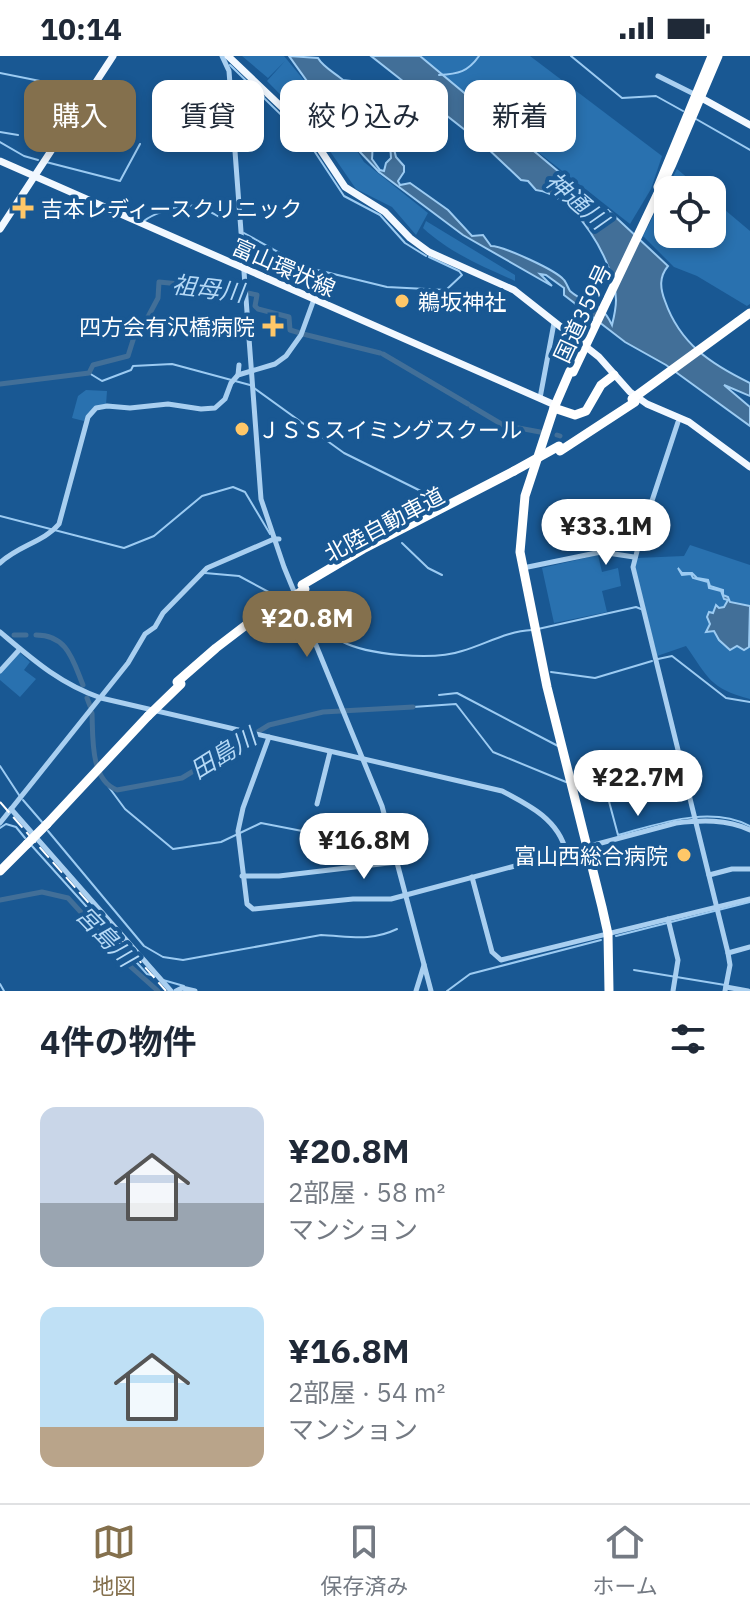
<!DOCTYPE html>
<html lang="ja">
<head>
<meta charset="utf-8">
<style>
  :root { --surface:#fff; --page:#f2f2f3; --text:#1f2937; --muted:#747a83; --line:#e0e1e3; --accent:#84704d }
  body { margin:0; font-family:"IBM Plex Sans","Noto Sans JP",sans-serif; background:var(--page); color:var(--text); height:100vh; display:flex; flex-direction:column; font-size:30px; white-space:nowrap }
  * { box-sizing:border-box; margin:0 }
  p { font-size:26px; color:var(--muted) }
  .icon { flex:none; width:44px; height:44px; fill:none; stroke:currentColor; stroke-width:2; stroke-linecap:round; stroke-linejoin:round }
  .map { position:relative; height:935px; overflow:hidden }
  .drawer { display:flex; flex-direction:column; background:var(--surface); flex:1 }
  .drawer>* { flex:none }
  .guide { position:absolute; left:24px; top:24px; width:702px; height:72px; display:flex; gap:16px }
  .fabs { position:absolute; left:654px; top:120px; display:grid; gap:16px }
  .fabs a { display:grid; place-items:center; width:72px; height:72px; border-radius:16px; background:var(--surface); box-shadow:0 4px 12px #0003; font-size:40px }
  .price { position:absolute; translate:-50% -68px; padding:0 18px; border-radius:28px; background:#fff; color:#222; font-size:26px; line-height:52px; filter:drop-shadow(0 2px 4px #0008) }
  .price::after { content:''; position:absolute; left:50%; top:48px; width:24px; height:18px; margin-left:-12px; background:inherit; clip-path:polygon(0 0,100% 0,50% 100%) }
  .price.on { background:var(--accent); color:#fff }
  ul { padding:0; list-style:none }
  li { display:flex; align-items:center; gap:24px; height:200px; padding:0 40px }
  li span { display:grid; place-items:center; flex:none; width:224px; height:160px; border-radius:16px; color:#555 }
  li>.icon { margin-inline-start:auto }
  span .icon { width:96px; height:96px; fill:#fffc; stroke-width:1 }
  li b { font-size:34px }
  h2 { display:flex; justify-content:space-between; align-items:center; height:96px; padding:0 40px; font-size:34px }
  .chip { padding:0 28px; border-radius:16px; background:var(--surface); box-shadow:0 4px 12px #0003; font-size:28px; line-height:72px }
  .chip.on { background:var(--accent); color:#fff }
  .status { display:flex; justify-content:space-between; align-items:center; height:56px; padding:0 40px; background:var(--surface); direction:ltr }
  .status svg { height:22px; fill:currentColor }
  .tabs { display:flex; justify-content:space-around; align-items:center; height:112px; border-top:2px solid var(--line); background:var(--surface); font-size:22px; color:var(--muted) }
  .tabs a { display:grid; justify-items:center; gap:4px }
  .tabs .on { color:var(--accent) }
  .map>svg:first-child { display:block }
  .green { fill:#2971af }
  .water { fill:#426f98; stroke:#9ccbf2; stroke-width:2; fill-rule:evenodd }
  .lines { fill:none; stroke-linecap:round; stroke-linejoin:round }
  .stream { stroke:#9ccbf2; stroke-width:2 }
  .river { stroke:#426f98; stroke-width:5 }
  .minor { stroke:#a9cff0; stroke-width:5 }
  .major { stroke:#f2f8ff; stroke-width:7 }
  .highway { stroke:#fff; stroke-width:9 }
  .rail { stroke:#fff; stroke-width:2; stroke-dasharray:14 6; stroke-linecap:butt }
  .highway-bridge { stroke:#fff; stroke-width:9 }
  .poi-dot { fill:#ffc768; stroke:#195893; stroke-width:3 }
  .labels { text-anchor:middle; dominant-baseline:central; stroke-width:8; stroke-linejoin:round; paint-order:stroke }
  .poi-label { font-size:22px; fill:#fff; stroke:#195893; text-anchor:start }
  .street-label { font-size:22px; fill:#fff; stroke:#195893 }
  .water-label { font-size:24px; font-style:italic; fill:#b5d9f6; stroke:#195893 }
</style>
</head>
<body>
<div class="status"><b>10:14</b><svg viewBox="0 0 49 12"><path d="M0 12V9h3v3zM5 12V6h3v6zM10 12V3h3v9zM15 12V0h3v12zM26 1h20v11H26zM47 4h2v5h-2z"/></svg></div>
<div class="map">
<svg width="750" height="935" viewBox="0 0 750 935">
  <rect width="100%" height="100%" fill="#195893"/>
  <g class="green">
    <path d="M242,0h42l56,68 24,38 64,51 -12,22 -24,-28 -36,-18 -40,-58 -49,-50 18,-20 -17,17z"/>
    <path d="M420,0h110l132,100 -11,33 -21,35 -198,-155z"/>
    <path d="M677,113l25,21h-34v44h44v-35l38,32v73l-3,2 -50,-30 -23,-9 -31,-31z"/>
    <path d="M426,165l89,54v6c-33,-15 -65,-28 -92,-53z"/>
    <path d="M86,334l21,1 -1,14 -12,2 -10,14 -12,-3 6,-22z"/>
    <path d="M690,489l60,20v134c-40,-10 -42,-22 -64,-53l-29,10 -22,-89 2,-9 47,-2z"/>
    <path d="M598,499l4,17 16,-4 3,18 -19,5 5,21 -53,11 -12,-55z"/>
    <path d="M19,596l11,10 -6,8 12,9 -16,18 -20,-17v-6z"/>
  </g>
  <g class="water">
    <path d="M289,0l29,2c5,9 17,15 25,22l8,1 11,10 28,42 6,24 8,9v6l-6,9 2,4 10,-2 38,27 24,26 11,-1 8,11c12,0 65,24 73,34 2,2 4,8 6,11 18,16 29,7 42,34 2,-8 4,-17 4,-25 -1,-38 -41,-106 -80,-110l-8,-9 -7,-1 -37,-35 -113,-89h49l175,146 2,7 8,3 3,-2 60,56c-9,11 -8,22 -3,35 15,43 46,63 85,82v13l-26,-11 26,22v19l-84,-61 -41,-23 -61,-47v-7l-18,-13 -6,-1 12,12 -89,-51 -84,-63 -21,-22 -13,-25 -33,-37zM343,33l11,6 7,9h5c10,17 25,34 25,54l-5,5 -2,8 -4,-1 -8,-11c3,-29 -14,-63 -46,-65l-2,-4z"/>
    <path d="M678,512l4,5h10l5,5 11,2 2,6 13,4v5l5,2 2,5 20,4 -1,41 -5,3 -7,-4 -7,4 -11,-10 -5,-9 -8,1 4,-8 -3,-7 2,-5 4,1 3,-8 3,3 5,-1 4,-7 -4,-1 -3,-8 -12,-3 -1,-6 -15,-4 -2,-4 -9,1z"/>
  </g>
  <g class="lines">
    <g class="stream">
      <path d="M571,0l51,42 34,-2 27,15"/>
      <path d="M230,9l75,73"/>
      <path d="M0,17l85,17"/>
      <path d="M439,19c19,-1 29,-3 40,-19"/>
      <path d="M232,40l32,1"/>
      <path d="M222,42h2"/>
      <path d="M161,48h2"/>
      <path d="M696,63l54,31"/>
      <path d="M0,76l18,3"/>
      <path d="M307,84l37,56 36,19 25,28 21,13"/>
      <path d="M0,86l24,14 14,4"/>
      <path d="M46,106l74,19 20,-37"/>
      <path d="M144,165c7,-6 15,-8 23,-11 25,-9 34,-4 56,9"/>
      <path d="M244,177l61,34 82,20 59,3 16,-15 -3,-4 -30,-14"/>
      <path d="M89,317l13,8 29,-11 2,-4 39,-2 78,21 94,68 95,47"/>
      <path d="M0,460l124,32 30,-12 48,-40 31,-9 12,5 25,42"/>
      <path d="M402,487l26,25 14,7"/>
      <path d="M205,517l34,3 39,21"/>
      <path d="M307,558c10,8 22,20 34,27 26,14 92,20 121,10 24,-7 45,-20 70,-21"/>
      <path d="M538,573l98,-22 5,2"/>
      <path d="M658,603l14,-3 54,42 24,4"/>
      <path d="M551,616l44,6 57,-17"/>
      <path d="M439,639l18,-2 101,53"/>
      <path d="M413,651l43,-3 37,48 73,30"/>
      <path d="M0,710l19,29"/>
      <path d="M576,729l17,7 14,2 11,41c41,-11 91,-30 132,-9"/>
      <path d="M108,730l17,23 48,40 48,-7 40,-19 139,27"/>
      <path d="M23,744l19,22"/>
      <path d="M0,772l6,-4 10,3 9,11"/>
      <path d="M48,775l96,115 19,11 20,3 138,-25c28,1 49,7 76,-6"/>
      <path d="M32,790l115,128 8,2"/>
      <path d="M616,880l134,-34"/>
      <path d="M634,914l91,15"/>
      <path d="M163,924l21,6"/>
      <path d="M0,928l4,7"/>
      <path d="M447,935l23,-17 131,-34"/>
    </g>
    <g class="river">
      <path d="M303,278l77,19"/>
      <path d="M383,298l85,50"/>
      <path d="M0,328l89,-11 4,-8 35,-9 6,-19 7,-7 17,-32 1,-16 31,3 19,-1 48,11 -2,11 3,3 31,8 1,13 10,3"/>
      <path d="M471,350l32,19 37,7"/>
      <path d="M557,379l3,1"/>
      <path d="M14,579h12"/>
      <path d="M36,579c32,0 37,26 47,50"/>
      <path d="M87,642l3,8"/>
      <path d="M92,657c1,24 -2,67 25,77l65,-12 87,-53 54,-13 90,-5"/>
      <path d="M0,844l42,-8 26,6 63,69 27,24"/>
    </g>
    <g class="minor">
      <path d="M222,0l7,15 32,428 23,68 98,239 49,185"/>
      <path d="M658,20l38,19"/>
      <path d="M238,319l1,-10"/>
      <path d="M540,342l14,-75"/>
      <path d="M678,366l-35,106 -10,39 95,386 2,12 -5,26"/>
      <path d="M0,507c17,-17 44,-21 59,-39l29,-107 8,-9 11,-2 23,2 38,-4 33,5 14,-1 10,-9 6,-16 7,-8 37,-11 11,-8 15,-21 12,-33"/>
      <path d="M523,512l78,-16 33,5"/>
      <path d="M0,576c32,27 60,52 101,66l401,93c27,14 57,29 64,61"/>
      <path d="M0,615l20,-22"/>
      <path d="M269,681l-26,71 -5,23 9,73 6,5 100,-10h38l285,-76c25,-3 51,-4 74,7"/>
      <path d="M317,748l13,-52"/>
      <path d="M11,753l160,182"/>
      <path d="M0,767l128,-160 17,-29 10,-7 8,-14 44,-45 67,-29h5"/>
      <path d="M709,819l23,-6h18"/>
      <path d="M242,820h37l118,-14"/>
      <path d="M472,821l20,75 9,8 249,-61"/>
      <path d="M668,863l10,41 -5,31"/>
      <path d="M728,897l22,-6"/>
      <path d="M726,931l22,4"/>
      <path d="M176,935l6,-3 13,3"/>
      <path d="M416,935l8,-26"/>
    </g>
    <g class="major">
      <path d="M228,0l82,78 35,53 40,25 25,26 19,14 85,38 85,67 31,35 17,12 42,18 61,45"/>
      <path d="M696,39l54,30"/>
      <path d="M0,105l555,244"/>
      <path d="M0,173l113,-173"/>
    </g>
    <g class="highway">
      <path d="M658,131l54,-131"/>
      <path d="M570,315l-16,37 -29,88 -5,56 27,135 55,220 6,27 1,57"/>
      <path d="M554,352l21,7 11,-4 15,-26 13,-10"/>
      <path d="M560,395l75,-49"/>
      <path d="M302,529l61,-36 151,-78"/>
      <path d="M177,626l39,-34 55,-42"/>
      <path d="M47,768l101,-108"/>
      <path d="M0,815l27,-27"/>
    </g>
    <path class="rail" d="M0,746l166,189"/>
    <g class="highway-bridge">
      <path d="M573,316l99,-208 46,-108"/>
      <path d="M632,343l118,-86"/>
      <path d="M514,415l45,-25"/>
      <path d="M273,554l32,-21"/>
      <path d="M148,660l33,-32"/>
      <path d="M27,788l20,-20"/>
    </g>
  </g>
  <g class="poi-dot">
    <path d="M19 140h8v8h8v8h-8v8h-8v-8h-8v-8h8z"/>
    <circle cx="402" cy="245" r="8"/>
    <path d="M269 258h8v8h8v8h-8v8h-8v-8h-8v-8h8z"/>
    <circle cx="242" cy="373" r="8"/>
    <circle cx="684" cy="799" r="8"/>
  </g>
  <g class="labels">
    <g class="poi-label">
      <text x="41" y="152">吉本レディースクリニック</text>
      <text x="418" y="245">鵜坂神社</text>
      <text x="255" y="270" text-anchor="end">四方会有沢橋病院</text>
      <text x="258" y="373">ＪＳＳスイミングスクール</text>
      <text x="668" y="799" text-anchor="end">富山西総合病院</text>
    </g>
    <g class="street-label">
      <text transform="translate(284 211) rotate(24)">富山環状線</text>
      <text transform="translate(582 257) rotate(-65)">国道359号</text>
      <text transform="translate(384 468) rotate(-28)">北陸自動車道</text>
    </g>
    <g class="water-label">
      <text transform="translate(577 144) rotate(41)">神通川</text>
      <text transform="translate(208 232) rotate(7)">祖母川</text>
      <text transform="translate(223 697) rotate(-32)">田島川</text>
      <text transform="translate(106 880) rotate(46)">宮島川</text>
    </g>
  </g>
</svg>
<div class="fabs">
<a><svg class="icon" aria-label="locate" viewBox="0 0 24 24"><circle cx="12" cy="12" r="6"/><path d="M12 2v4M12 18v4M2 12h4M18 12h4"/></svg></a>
</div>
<b class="price" style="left:606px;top:511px">¥33.1M</b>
<b class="price on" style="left:307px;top:603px">¥20.8M</b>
<b class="price" style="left:638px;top:762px">¥22.7M</b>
<b class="price" style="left:364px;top:825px">¥16.8M</b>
<div class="guide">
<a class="chip on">購入</a>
<a class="chip">賃貸</a>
<a class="chip">絞り込み</a>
<a class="chip">新着</a>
</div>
</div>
<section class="drawer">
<h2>4件の物件<svg class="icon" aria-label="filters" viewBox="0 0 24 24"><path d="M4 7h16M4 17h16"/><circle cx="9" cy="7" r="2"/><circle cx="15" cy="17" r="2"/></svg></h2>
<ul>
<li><span style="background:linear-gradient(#c9d6e8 60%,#9aa5b1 0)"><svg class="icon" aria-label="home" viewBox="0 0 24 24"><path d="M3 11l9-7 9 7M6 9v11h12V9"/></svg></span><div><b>¥20.8M</b><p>2部屋 · 58 m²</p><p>マンション</p></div></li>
<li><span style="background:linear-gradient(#bfe0f5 75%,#b9a48a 0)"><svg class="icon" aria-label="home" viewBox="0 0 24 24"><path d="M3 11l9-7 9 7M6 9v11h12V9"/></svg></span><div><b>¥16.8M</b><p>2部屋 · 54 m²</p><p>マンション</p></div></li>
</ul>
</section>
<nav class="tabs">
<a class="on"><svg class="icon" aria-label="map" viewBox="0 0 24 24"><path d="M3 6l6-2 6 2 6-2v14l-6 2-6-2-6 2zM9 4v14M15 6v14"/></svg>地図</a>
<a><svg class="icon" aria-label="saved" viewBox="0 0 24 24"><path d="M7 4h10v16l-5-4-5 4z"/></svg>保存済み</a>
<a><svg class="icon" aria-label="home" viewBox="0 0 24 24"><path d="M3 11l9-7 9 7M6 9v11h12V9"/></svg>ホーム</a>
</nav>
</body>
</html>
